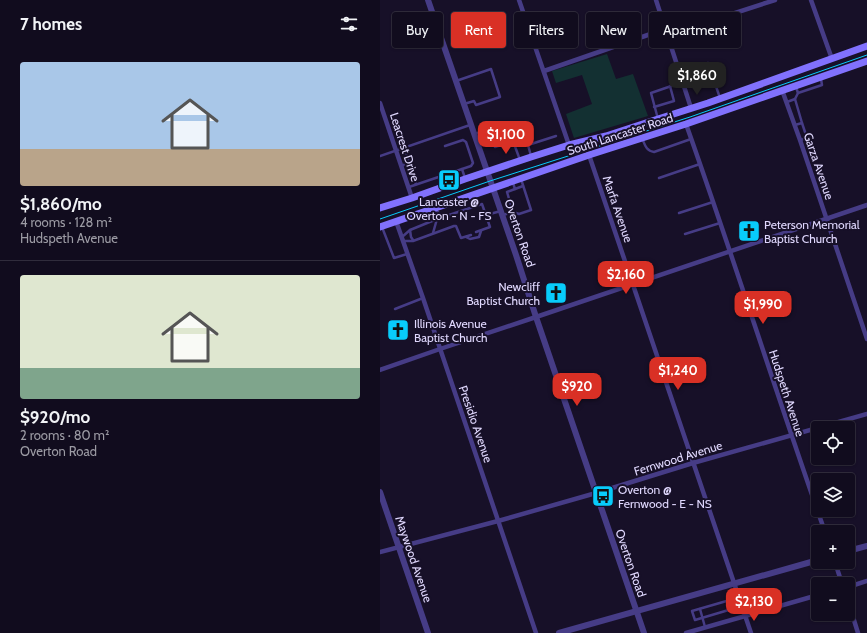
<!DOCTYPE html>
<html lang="en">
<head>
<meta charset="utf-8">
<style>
  :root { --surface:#110c1e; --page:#1a1527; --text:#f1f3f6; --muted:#9c9ba4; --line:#302c3c; --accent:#d93025 }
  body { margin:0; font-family:Cabin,sans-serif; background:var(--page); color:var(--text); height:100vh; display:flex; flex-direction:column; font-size:15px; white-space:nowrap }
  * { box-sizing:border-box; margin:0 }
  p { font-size:13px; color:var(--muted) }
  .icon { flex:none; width:22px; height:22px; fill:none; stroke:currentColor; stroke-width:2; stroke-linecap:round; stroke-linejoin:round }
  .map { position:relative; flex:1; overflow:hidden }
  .panel { display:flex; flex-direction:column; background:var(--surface); width:380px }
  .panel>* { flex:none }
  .guide { position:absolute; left:12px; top:12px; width:380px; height:36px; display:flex; gap:8px }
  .fabs { position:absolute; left:431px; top:421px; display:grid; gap:8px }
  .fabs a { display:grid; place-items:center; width:44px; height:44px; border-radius:4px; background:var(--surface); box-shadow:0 1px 3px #0004,0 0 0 1px var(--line); font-size:20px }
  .price { position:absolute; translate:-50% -34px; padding:0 9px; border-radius:8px; background:var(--accent); color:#fff; font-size:13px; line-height:26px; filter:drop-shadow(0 1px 2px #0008) }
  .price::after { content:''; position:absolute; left:50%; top:24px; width:12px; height:9px; margin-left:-6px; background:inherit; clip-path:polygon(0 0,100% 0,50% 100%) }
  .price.current { background:#222; color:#fff }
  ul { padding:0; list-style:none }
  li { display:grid; align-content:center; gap:8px; height:212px; padding:0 20px }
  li+li { border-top:1px solid var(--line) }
  li span { display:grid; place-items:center; height:124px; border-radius:4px; color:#555 }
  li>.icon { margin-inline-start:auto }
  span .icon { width:72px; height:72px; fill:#fffc; stroke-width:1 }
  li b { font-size:17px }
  h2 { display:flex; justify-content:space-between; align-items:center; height:48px; padding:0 20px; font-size:17px }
  .tag { padding:0 14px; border-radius:4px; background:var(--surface); box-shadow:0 1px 3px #0004,0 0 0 1px var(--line); font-size:14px; line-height:36px }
  .tag.current { background:var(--accent); color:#fff }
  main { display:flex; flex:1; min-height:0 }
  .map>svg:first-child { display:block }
  .green { fill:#133032 }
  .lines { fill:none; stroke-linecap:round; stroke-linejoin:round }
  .service { stroke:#463c86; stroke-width:2.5 }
  .minor { stroke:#463c86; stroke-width:4.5 }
  .tertiary { stroke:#463c86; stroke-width:6 }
  .secondary { stroke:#8171fd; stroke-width:7 }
  .tram { stroke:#08ccfb; stroke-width:1 }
  .labels { text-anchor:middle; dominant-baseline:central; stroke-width:4; stroke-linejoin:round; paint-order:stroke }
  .street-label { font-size:12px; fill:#e0d8fe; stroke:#171028 }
  .poi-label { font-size:12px; fill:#e0d8fe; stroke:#171028; text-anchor:start }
</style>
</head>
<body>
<main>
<section class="panel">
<h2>7 homes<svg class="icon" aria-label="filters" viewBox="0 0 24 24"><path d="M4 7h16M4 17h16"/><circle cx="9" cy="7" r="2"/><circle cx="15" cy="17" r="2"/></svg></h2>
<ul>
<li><span style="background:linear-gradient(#a9c7e8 70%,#b9a48a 0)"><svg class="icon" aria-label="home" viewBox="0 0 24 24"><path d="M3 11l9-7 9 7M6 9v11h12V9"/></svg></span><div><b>$1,860/mo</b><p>4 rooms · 128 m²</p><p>Hudspeth Avenue</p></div></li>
<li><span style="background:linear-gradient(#dfe7d0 75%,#7fa58c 0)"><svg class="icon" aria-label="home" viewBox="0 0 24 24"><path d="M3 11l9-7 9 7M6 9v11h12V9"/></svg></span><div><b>$920/mo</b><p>2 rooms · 80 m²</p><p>Overton Road</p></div></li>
</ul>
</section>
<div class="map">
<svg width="487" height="633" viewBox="0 0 487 633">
  <rect width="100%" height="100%" fill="#171028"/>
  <path class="green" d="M227,54l9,25 17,-5 15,42 -74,22 -8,-24 26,-10 -10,-29 -26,8 -4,-12z"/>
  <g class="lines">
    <g class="service">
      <path d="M328,63l12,35"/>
      <path d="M76,81l35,-12 9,28 -24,8 -2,-4 -10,3"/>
      <path d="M418,93l24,-8 -1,-6"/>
      <path d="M415,99l3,-6 -2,-6"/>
      <path d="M407,102l8,-3 7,24"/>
      <path d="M274,107l20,-6 -4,-15"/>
      <path d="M278,119l-7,-26 32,-11"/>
      <path d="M415,125l7,-2 5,15 -7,2"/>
      <path d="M95,134l13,-5 7,18 18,-6 7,19"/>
      <path d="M262,138c3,7 4,13 12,14l37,-13"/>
      <path d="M98,144l14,-4"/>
      <path d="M25,148l4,15"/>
      <path d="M0,156l90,-31"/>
      <path d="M151,156l-3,-11 28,-9"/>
      <path d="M21,166l8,-3 7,21"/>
      <path d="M82,169l3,9"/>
      <path d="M279,178l41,-14"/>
      <path d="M133,183l2,6 8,-3"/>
      <path d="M29,187l62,-21 2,-3 -7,-21 -3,-2 -18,6"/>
      <path d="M55,210l-1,3 1,3 3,2 1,-3 -1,-3 -3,-2"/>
      <path d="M133,212l-6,-20 8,-3"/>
      <path d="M299,213l34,-11"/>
      <path d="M106,215l15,-4"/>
      <path d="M123,215l10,-3 6,2 12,-4 -10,-31"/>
      <path d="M2,227l12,31 13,-4"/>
      <path d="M30,230l1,7 2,3"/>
      <path d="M53,233l4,-14"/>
      <path d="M305,234l35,-11"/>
      <path d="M22,237l8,-7 27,-11 45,-15 8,23 -14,5"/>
      <path d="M86,237l4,2 9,-2 2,-6"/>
      <path d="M23,241h10l41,-15h2l5,12 10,-3"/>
      <path d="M15,309l28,-11"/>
      <path d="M350,600l2,9 -37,11 -3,-9z"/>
      <path d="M320,609l5,18"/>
    </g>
    <g class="minor">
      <path d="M139,0l50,145"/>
      <path d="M276,0l35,108"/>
      <path d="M431,0l21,59"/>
      <path d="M287,35l108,-35"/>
      <path d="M164,71l121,-42"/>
      <path d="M402,90l18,50 67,199"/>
      <path d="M0,103l32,95"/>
      <path d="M306,124c48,135 91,272 139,408"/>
      <path d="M209,155l162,478"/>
      <path d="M16,221l27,77 113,335"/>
      <path d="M0,370l60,-21 96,-32 331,-112"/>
      <path d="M0,552l118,-31 98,-28 97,-30 174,-49"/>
      <path d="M455,562l7,22"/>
      <path d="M468,587l19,-6"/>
      <path d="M468,601l10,32"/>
      <path d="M306,633l132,-38"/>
    </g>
    <g class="tertiary">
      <path d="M48,0l88,255 20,62 108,316"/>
      <path d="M0,492l48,141"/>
      <path d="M468,551l19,-5"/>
      <path d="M179,633l259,-73"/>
    </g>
    <g class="secondary">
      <path d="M0,208l32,-10 53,-19 66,-22 38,-12 37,-9 52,-17 50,-16 159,-57"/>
      <path d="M0,227l209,-72 97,-31 181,-63"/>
    </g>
    <path class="tram" d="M0,219l110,-38 200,-64 177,-62"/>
  </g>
  <defs>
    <g id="bus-square" transform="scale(1.15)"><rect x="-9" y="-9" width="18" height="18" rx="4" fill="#08ccfb" stroke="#171028"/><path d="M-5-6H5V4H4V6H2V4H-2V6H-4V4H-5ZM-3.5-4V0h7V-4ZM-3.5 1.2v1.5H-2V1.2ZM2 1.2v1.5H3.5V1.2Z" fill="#111"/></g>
    <g id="church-square" transform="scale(1.15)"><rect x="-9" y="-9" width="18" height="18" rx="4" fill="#08ccfb" stroke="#171028"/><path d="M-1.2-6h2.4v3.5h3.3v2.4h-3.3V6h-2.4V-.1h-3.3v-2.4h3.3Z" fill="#111"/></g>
  </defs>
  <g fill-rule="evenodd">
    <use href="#bus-square" x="69" y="180"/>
    <use href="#church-square" x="369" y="231"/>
    <use href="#church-square" x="176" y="293"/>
    <use href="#church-square" x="18" y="330"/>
    <use href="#bus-square" x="223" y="496"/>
  </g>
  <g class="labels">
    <g class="street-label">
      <text transform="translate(240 134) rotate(-18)">South Lancaster Road</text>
      <text transform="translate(25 147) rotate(72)">Leacrest Drive</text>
      <text transform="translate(439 166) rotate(71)">Garza Avenue</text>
      <text transform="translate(238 209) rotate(71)">Marfa Avenue</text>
      <text transform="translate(140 233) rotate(71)">Overton Road</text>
      <text transform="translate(407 393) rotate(72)">Hudspeth Avenue</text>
      <text transform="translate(96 424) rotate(71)">Presidio Avenue</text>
      <text transform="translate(298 458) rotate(-17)">Fernwood Avenue</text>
      <text transform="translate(34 559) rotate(71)">Maywood Avenue</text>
      <text transform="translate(251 563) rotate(71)">Overton Road</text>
    </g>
    <g class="poi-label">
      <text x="69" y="201" text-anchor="middle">Lancaster @<tspan x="69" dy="14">Overton - N - FS</tspan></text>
      <text x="384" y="224">Peterson Memorial<tspan x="384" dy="14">Baptist Church</tspan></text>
      <text x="160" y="286" text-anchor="end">Newcliff<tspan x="160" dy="14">Baptist Church</tspan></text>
      <text x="34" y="323">Illinois Avenue<tspan x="34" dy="14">Baptist Church</tspan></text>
      <text x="238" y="489">Overton @<tspan x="238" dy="14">Fernwood - E - NS</tspan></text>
    </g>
  </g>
</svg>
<div class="fabs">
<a><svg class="icon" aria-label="locate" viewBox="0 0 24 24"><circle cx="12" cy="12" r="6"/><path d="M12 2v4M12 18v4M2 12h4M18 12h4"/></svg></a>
<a><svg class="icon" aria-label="layers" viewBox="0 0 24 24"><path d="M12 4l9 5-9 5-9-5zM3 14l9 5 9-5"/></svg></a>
<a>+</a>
<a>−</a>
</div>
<b class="price current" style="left:317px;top:96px">$1,860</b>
<b class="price" style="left:126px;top:155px">$1,100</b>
<b class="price" style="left:246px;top:295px">$2,160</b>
<b class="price" style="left:383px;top:325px">$1,990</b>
<b class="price" style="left:298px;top:391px">$1,240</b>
<b class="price" style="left:197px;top:407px">$920</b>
<b class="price" style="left:374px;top:622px">$2,130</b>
<div class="guide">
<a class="tag">Buy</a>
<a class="tag current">Rent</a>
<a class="tag">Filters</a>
<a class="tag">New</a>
<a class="tag">Apartment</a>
</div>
</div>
</main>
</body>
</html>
